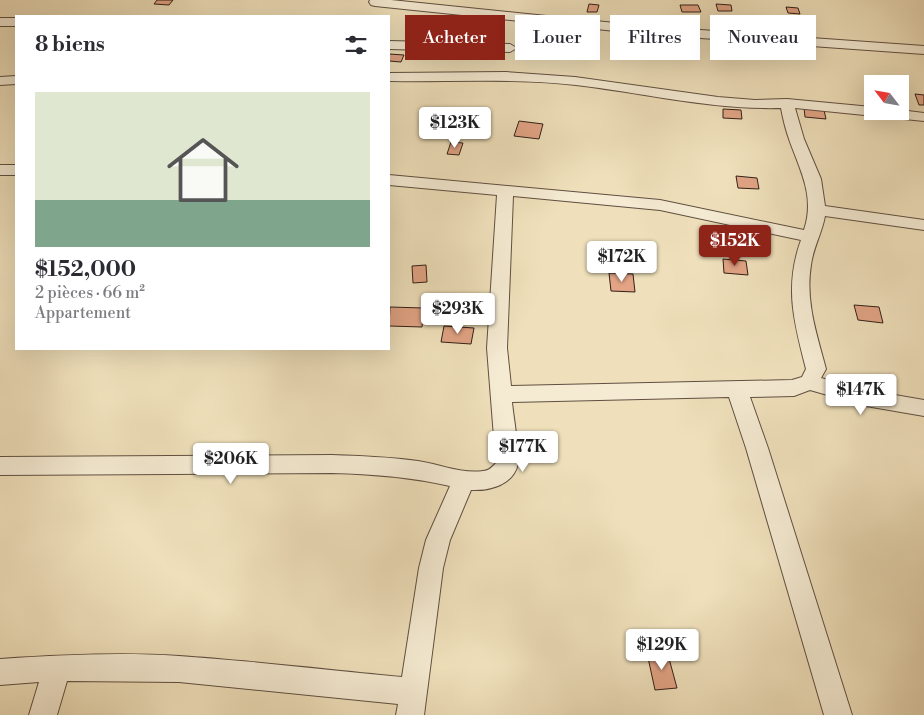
<!DOCTYPE html>
<html lang="fr">
<head>
<meta charset="utf-8">
<style>
  :root { --surface:#fff; --page:#f2f2f3; --text:#2b2b33; --muted:#7c7c81; --accent:#8f2418 }
  body { margin:0; font-family:"Libre Bodoni",serif; background:var(--page); color:var(--text); height:100vh; display:flex; flex-direction:column; font-size:19px; white-space:nowrap }
  * { box-sizing:border-box; margin:0 }
  p { font-size:16px; color:var(--muted) }
  .icon { flex:none; width:28px; height:28px; fill:none; stroke:currentColor; stroke-width:2; stroke-linecap:round; stroke-linejoin:round }
  .map { position:relative; flex:1; overflow:hidden }
  .drawer { position:absolute; left:15px; top:15px; width:375px; height:335px; display:flex; flex-direction:column; background:var(--surface); border-radius:0px; box-shadow:0 5px 20px #0002 }
  .drawer>* { flex:none }
  .guide { position:absolute; left:405px; top:15px; width:444px; height:45px; display:flex; gap:10px }
  .needle { width:32px; rotate:301deg }
  .tools { position:absolute; left:864px; top:75px; display:grid; gap:10px }
  .tools a { display:grid; place-items:center; width:45px; height:45px; border-radius:0px; background:var(--surface); box-shadow:0 5px 20px #0002; font-size:25px }
  .price { position:absolute; translate:-50% -42px; padding:0 11px; border-radius:5px; background:#fff; color:#222; font-size:16px; line-height:32px; filter:drop-shadow(0 1px 2px #0008) }
  .price::after { content:''; position:absolute; left:50%; top:30px; width:15px; height:11px; margin-left:-8px; background:inherit; clip-path:polygon(0 0,100% 0,50% 100%) }
  .price.current { background:var(--accent); color:#fff }
  ul { padding:0; list-style:none }
  li { display:grid; align-content:center; gap:10px; height:265px; padding:0 20px }
  li span { display:grid; place-items:center; height:155px; border-radius:0px; color:#555 }
  li>.icon { margin-inline-start:auto }
  span .icon { width:90px; height:90px; fill:#fffc; stroke-width:1 }
  li b { font-size:21px }
  h2 { display:flex; justify-content:space-between; align-items:center; height:60px; padding:0 20px; font-size:21px }
  .pill { padding:0 18px; border-radius:0px; background:var(--surface); box-shadow:0 5px 20px #0002; font-size:18px; line-height:45px }
  .pill.current { background:var(--accent); color:#fff }
  .map>svg:first-child { display:block }
  .building { fill:#e2a485; stroke:#311f18 }
  .lines { fill:none; stroke-linecap:round; stroke-linejoin:round }
  .street-casing { stroke:#604f41; stroke-width:2 }
  .street { fill:#f5ebd3; fill-rule:evenodd }
</style>
</head>
<body>
<div class="map">
<svg width="924" height="715" viewBox="0 0 924 715">
  <rect width="100%" height="100%" fill="#efe0bb"/>
  <filter id="stains"><feTurbulence type="fractalNoise" baseFrequency=".004" numOctaves="4"/><feColorMatrix values="0 0 0 0 .2 0 0 0 0 .09 0 0 0 0 .02 0 0 0 .5 -.17"/></filter>
  <radialGradient id="worn" r=".72"><stop offset=".6" stop-color="#630" stop-opacity="0"/><stop offset="1" stop-color="#630" stop-opacity=".3"/></radialGradient>
  <g class="building">
    <path d="M157,0h16l-4,5 -15,-1z"/>
    <path d="M589,4l10,1 -2,7h-10z"/>
    <path d="M716,4l15,1 1,6h-14z"/>
    <path d="M680,5h18l3,7h-19z"/>
    <path d="M786,7l12,1 2,6 -12,-1z"/>
    <path d="M389,54l15,1 -3,7 -12,-1z"/>
    <path d="M915,94l9,1v10h-5z"/>
    <path d="M804,108l20,2 2,9 -21,-2z"/>
    <path d="M723,109l18,1 1,9 -19,-1z"/>
    <path d="M519,121l24,3 -4,15 -25,-3z"/>
    <path d="M451,142l12,1 -4,12 -12,-1z"/>
    <path d="M736,176l21,2 2,11 -21,-1z"/>
    <path d="M723,259l23,2 2,14 -24,-2z"/>
    <path d="M426,265l1,17 -14,1 -1,-17z"/>
    <path d="M609,273l24,1 2,18 -24,-1z"/>
    <path d="M854,305l25,2 4,16 -25,-3z"/>
    <path d="M390,307l34,1 -2,19 -33,-1z"/>
    <path d="M444,326l30,2 -3,16 -30,-2z"/>
    <path d="M667,651l10,37 -22,2 -8,-37z"/>
  </g>
  <g class="lines">
    <g class="street-casing">
      <g id="street">
        <path d="M370,0h21l253,26 280,20v8l-280,-20 -269,-28 -4,-1 -2,-3z"/>
        <rect x="0" y="18" width="16" height="8"/>
        <path d="M389,41l121,3 7,4 -7,4 -121,-3z"/>
        <path d="M506,72l69,5 143,20 37,3 32,-1 85,8v4l28,-1 24,3v8l-129,-13 9,31 17,40 4,27 99,14v10l-99,-14c-3,17 -12,32 -14,49 -6,36 6,70 15,104l-5,9 45,12 58,10v16l-58,-10 -56,-16 -16,6 -44,1 18,51 84,267h-28l-78,-267 -17,-51 -217,5c1,12 8,52 6,62 -5,21 -28,27 -47,26l-21,50 -7,28 -19,147h-28l2,-11 -219,-22 -112,-1 -10,34h-28l10,-33 -39,3v-26c59,-4 119,-7 179,-3 74,5 149,14 223,21l17,-109 7,-28 24,-54c-39,-9 -78,-12 -118,-13l-332,2v-18l332,-2c29,1 57,2 86,6 21,3 43,13 65,10 6,0 9,-4 13,-8l-9,-115 10,-153 -108,-10v-10l271,25 144,30c11,-33 -3,-58 -14,-88 -4,-11 -7,-23 -9,-34 -69,2 -137,-15 -205,-23 -62,-7 -125,-3 -187,-4v-8zM513,196l147,14 141,30c-17,47 -7,82 5,129l-4,8 -10,3 -281,6 -4,-38z"/>
        <path d="M16,76v8l-16,1v-8z"/>
        <rect x="0" y="165" width="16" height="10"/>
      </g>
    </g>
    <use href="#street" class="street"/>
  </g>
  <rect width="100%" height="100%" filter="url(#stains)"/>
  <rect width="100%" height="100%" fill="url(#worn)"/>
</svg>
<div class="tools">
<a><svg class="needle" viewBox="-14 -14 28 28"><path d="M0-13l5 13h-10z" fill="#e53935"/><path d="M0 13l5-13h-10z" fill="#7c7c81"/></svg></a>
</div>
<b class="price" style="left:455px;top:149px">$123K</b>
<b class="price current" style="left:735px;top:267px">$152K</b>
<b class="price" style="left:622px;top:283px">$172K</b>
<b class="price" style="left:458px;top:335px">$293K</b>
<b class="price" style="left:861px;top:416px">$147K</b>
<b class="price" style="left:523px;top:473px">$177K</b>
<b class="price" style="left:231px;top:485px">$206K</b>
<b class="price" style="left:662px;top:671px">$129K</b>
<div class="guide">
<a class="pill current">Acheter</a>
<a class="pill">Louer</a>
<a class="pill">Filtres</a>
<a class="pill">Nouveau</a>
</div>
<section class="drawer">
<h2>8 biens<svg class="icon" aria-label="filters" viewBox="0 0 24 24"><path d="M4 7h16M4 17h16"/><circle cx="9" cy="7" r="2"/><circle cx="15" cy="17" r="2"/></svg></h2>
<ul>
<li><span style="background:linear-gradient(#dfe7d0 70%,#7fa58c 0)"><svg class="icon" aria-label="home" viewBox="0 0 24 24"><path d="M3 11l9-7 9 7M6 9v11h12V9"/></svg></span><div><b>$152,000</b><p>2 pièces · 66 m²</p><p>Appartement</p></div></li>
</ul>
</section>
</div>
</body>
</html>
